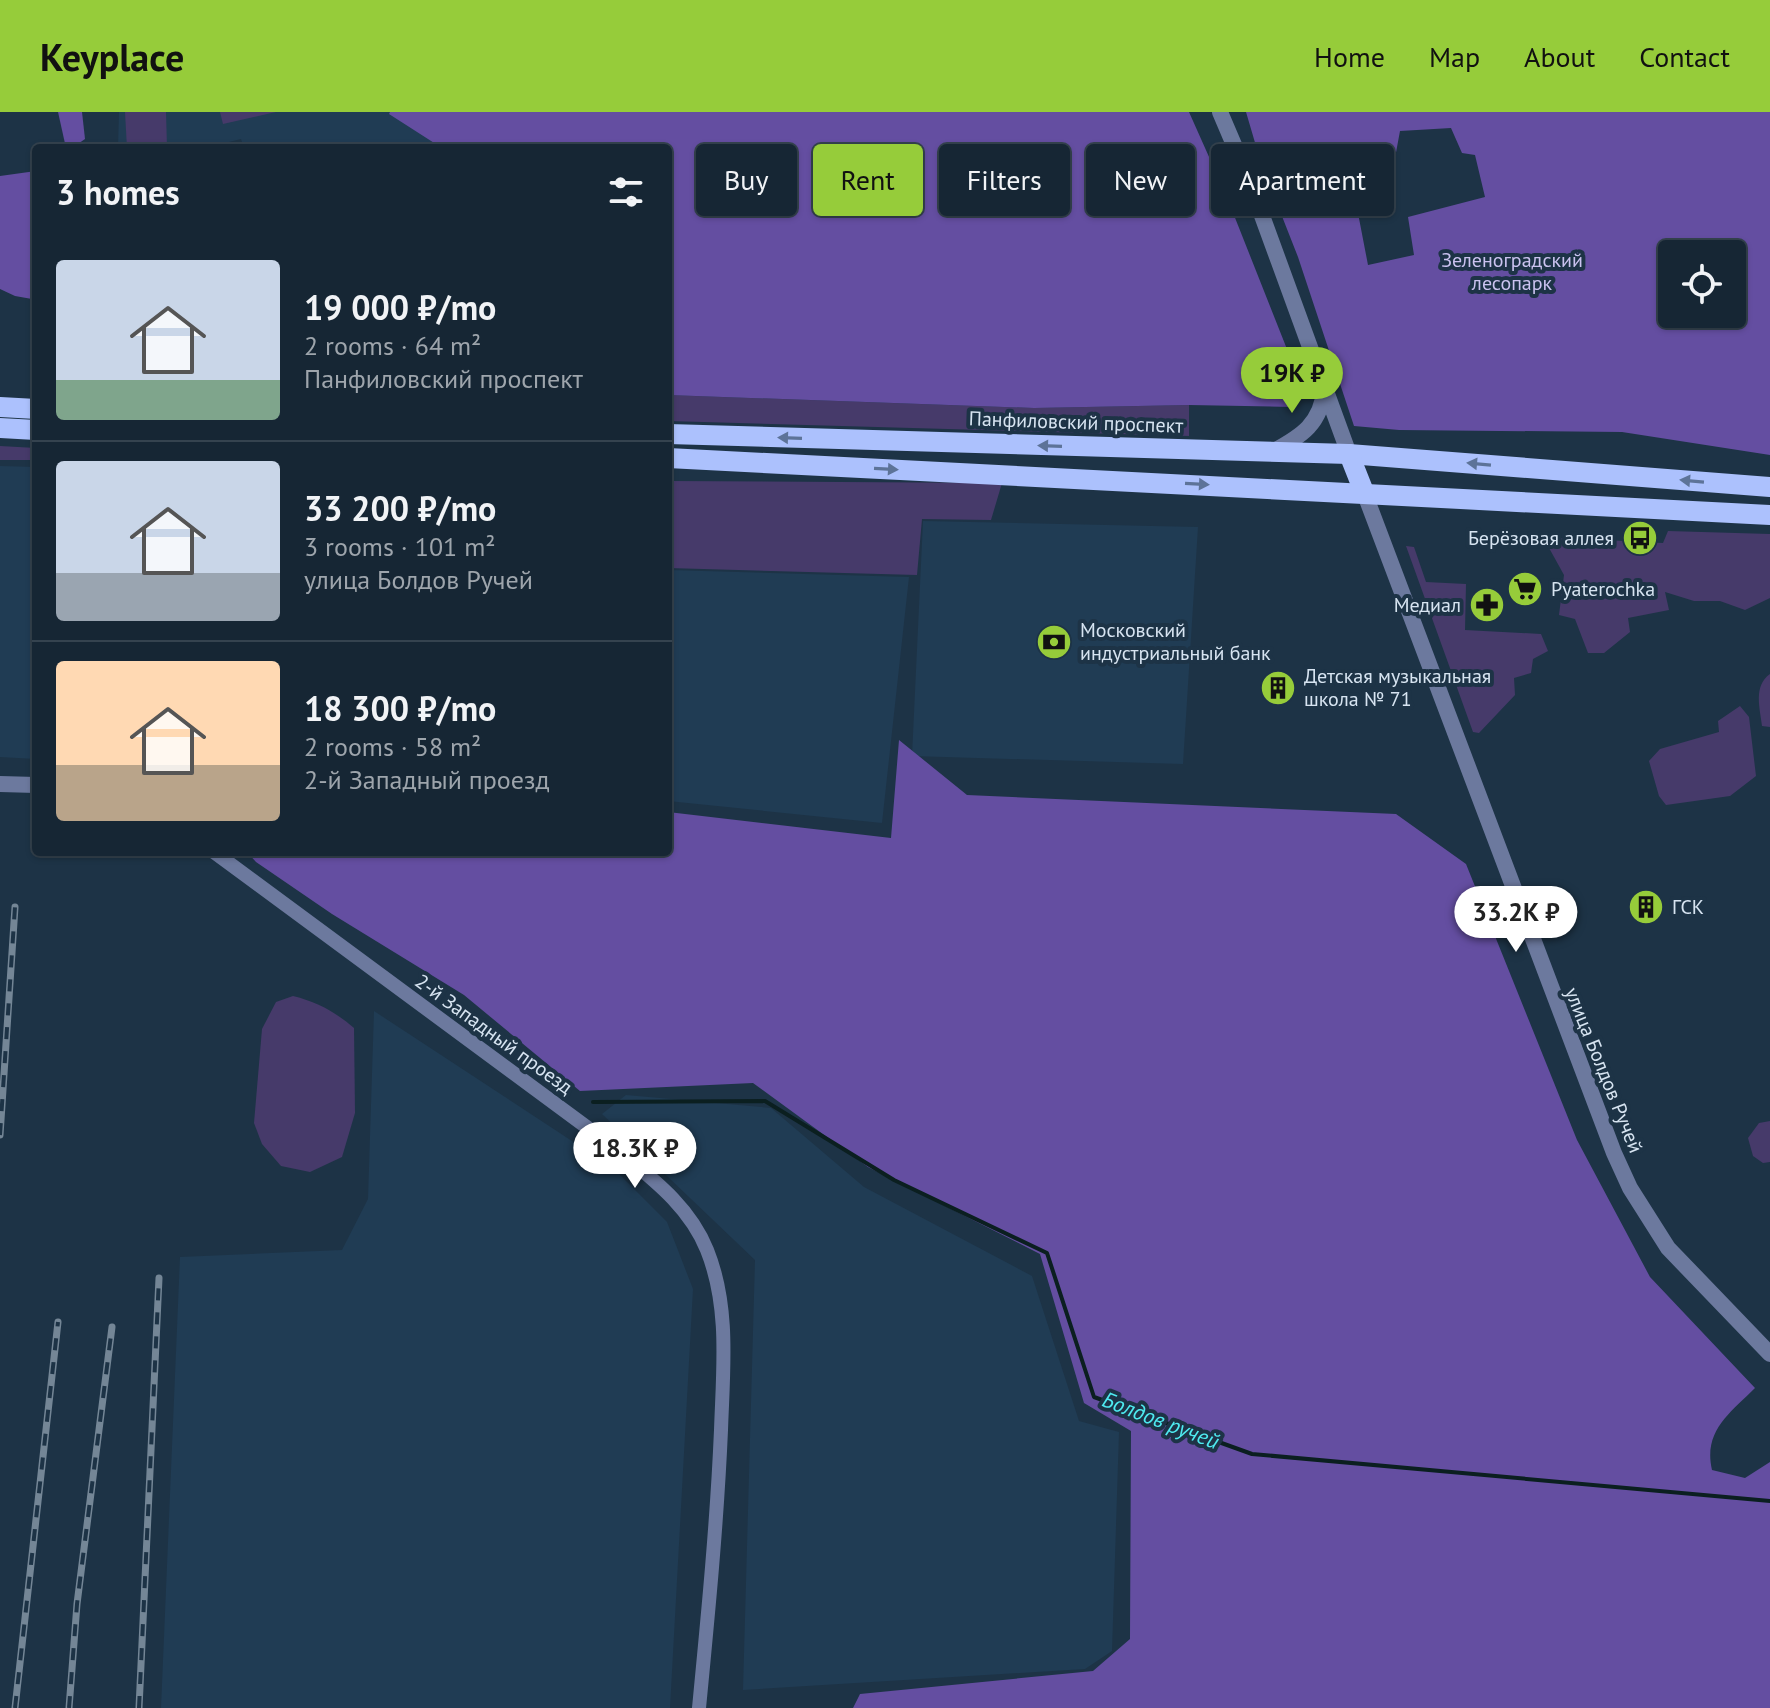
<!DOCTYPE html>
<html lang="en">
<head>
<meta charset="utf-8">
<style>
  :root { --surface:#162634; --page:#1f2e3c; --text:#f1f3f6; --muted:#9ea5ac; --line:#35434f; --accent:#96cc3a }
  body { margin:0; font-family:"PT Sans",sans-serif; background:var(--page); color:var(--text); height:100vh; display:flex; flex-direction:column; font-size:30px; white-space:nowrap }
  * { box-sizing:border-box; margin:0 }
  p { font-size:26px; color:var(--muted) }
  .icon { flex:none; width:44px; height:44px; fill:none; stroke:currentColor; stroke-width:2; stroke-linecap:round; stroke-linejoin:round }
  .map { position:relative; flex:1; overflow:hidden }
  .sheet { position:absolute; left:32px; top:32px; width:640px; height:712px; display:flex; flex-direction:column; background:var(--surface); border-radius:8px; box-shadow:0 2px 6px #0004,0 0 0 2px var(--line) }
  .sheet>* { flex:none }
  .guide { position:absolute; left:696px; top:32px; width:760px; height:72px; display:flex; gap:16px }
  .fabs { position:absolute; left:1658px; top:128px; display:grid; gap:16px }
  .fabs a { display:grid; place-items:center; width:88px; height:88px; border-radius:8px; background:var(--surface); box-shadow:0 2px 6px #0004,0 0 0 2px var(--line); font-size:40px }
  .price { position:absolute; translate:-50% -68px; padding:0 18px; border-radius:28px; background:#fff; color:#222; font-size:26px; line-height:52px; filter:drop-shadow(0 2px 4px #0008) }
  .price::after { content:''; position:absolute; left:50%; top:48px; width:24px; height:18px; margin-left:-12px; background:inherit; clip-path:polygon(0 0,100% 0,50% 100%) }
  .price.current { background:var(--accent); color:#111 }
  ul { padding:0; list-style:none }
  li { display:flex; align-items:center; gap:24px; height:200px; padding:0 24px }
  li+li { border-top:2px solid var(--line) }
  li span { display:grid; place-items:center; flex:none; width:224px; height:160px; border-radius:8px; color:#555 }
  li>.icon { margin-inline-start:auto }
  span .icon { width:96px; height:96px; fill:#fffc; stroke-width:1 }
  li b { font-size:34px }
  h2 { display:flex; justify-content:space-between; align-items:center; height:96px; padding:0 24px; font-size:34px }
  .chip { padding:0 28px; border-radius:8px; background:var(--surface); box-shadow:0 2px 6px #0004,0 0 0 2px var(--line); font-size:28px; line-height:72px }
  .chip.current { background:var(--accent); color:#111 }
  header { display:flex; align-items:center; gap:48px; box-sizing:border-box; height:112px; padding:0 40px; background:var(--accent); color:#111 }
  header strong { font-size:38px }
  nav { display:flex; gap:44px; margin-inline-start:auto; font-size:28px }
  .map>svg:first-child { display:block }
  .built { fill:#203c54 }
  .green { fill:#463a6a }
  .forest { fill:#644ea1; fill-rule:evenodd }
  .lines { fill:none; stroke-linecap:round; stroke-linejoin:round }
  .stream { stroke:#0b1f20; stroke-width:4 }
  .minor { stroke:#6c799e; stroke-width:14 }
  .tertiary { stroke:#6c799e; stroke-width:16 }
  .primary { stroke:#acc1fd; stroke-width:20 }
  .rail-casing { stroke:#748696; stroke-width:7 }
  .rail { stroke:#1d3346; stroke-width:4; stroke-dasharray:12; stroke-linecap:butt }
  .oneway { fill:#5d7398 }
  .labels { text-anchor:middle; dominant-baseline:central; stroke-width:8; stroke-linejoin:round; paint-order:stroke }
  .park-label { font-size:20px; fill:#cbc3f0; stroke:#1d3346 }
  .street-label { font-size:20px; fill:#d7e4f1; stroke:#1d3346 }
  .poi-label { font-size:20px; fill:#d7e4f1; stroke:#1d3346; text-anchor:start }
  .water-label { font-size:22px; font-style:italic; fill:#4eeaf0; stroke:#1d3346 }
</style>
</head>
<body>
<header>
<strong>Keyplace</strong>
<nav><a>Home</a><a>Map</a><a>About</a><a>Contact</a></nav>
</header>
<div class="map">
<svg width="1770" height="1596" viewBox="0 0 1770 1596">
  <rect width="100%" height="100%" fill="#1d3346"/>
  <g class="built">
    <path d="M119,0h401l9,36h-285l-3,-9 -36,9h-87z"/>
    <path d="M0,354l36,1v292l-36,-2z"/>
    <path d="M923,409l275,6 -15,237 -271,-8z"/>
    <path d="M668,458l241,7 -27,246 -214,-22z"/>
    <path d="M374,899l239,157 54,54 26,67 -23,419h-509l19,-451 162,-7 26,-51z"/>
    <path d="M626,983l145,13 93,79 168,89 47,145 40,11 -7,219 -27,18 -342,21 12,-430 -153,-146z"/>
  </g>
  <g class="green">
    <path d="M125,0h41l1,36h-40z"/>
    <path d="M220,0h56l-53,12z"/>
    <path d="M668,283l366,13 155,-3v31l-521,-15z"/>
    <path d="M0,334l36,2v12h-36z"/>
    <path d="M668,369l334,2 -11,37 -69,-1 -5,56 -249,-7z"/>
    <path d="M1668,419l102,3v64l-25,12 -25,-9h-26l-29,-9 4,18 -41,8 2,14 -26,21h-16l-13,-34 -16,-4 5,-40 -21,-38 120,6z"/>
    <path d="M1406,434l8,1 12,35 40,2 -1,46 76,4 7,17 -15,8 -2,14 -17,5 1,17 -36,38 -6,-1z"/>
    <path d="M1770,562v53l-8,-1c-2,-18 -9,-40 8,-52z"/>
    <path d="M1740,594l9,11 7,59 -26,20 -64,9 -7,-9 -10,-35 11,-12 59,-17 -1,-11z"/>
    <path d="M293,884c24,6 41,15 61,32l1,85 -13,44 -32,15 -29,-6 -19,-22 -8,-21 8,-94 14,-27z"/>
    <path d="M1770,1009v41l-7,1 -10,-7 -5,-18 11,-15z"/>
  </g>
  <g class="forest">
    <path d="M58,0h24l3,27 -13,9h-6z"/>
    <path d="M390,0h799l37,83 76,192 -10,20 -103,-2 -155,3 -366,-13v-247h-226l-53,-34z"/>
    <path d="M1246,0h524v343l-148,-23 -223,-2 -45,-4 -56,-169 -37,-94zM1451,16l11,25 13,2 10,42 -77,20 6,38 -46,10 -16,-83 40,-8 8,-43zM1672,142h60v60h-60z"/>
    <path d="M36,59v157l-4,-14v-15l-17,-3 -15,-7v-113z"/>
    <path d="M899,628l68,55 429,19 70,50 111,276 73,137 105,111c-25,25 -52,43 -43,82l33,8 25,-16v246h-917l7,-14 233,-23 37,-32 1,-208 -47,-28 -44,-149 -172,-87 -115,-84 -173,8 -116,-96 -132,-81 -76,-52 -9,-10h421v-40l223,26z"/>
  </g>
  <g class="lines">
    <path class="stream" d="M593,990l172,-1 129,79 153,73 47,144 158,57 518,47"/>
    <path class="minor" d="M214,740l401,296c35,29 74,57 92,102 23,57 16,120 14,180 -4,93 -13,185 -22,278"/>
    <g class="tertiary">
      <path d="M1220,0l29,68 100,274"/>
      <path d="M1272,340c30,-16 49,-28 53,-65"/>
      <path d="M1364,380l250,661 16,35 38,60 102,106"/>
      <path d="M0,672l36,1"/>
    </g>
    <g class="primary">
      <path d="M0,295l36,2"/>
      <path d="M0,316l36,2"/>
      <path d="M668,322l681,20 421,33"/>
      <path d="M1349,342l15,38"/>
      <path d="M668,346l1102,57"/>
    </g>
    <g class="rail-casing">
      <g id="rail">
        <path d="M0,1023l15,-228"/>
        <path d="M15,1596l43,-386"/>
        <path d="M69,1596l8,-104 35,-277"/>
        <path d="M139,1596l20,-430"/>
      </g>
    </g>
    <use href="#rail" class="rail"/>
  </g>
  <defs><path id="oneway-solid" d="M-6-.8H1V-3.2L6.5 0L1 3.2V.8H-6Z" transform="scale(2)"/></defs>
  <g class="oneway">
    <use href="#oneway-solid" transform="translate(790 326) rotate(-178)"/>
    <use href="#oneway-solid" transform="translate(1050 334) rotate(-178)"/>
    <use href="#oneway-solid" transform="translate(1479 352) rotate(-175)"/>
    <use href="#oneway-solid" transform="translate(886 357) rotate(3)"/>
    <use href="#oneway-solid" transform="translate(1692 369) rotate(-175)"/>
    <use href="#oneway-solid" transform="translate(1197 372) rotate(3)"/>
  </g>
  <defs>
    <g id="bus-disc" transform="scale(1.8)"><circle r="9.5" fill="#96cc3a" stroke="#1d3346"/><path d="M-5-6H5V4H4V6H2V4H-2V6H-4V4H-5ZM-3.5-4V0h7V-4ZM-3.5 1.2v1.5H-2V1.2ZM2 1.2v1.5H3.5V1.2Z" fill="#111"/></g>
    <g id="supermarket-disc" transform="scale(1.8)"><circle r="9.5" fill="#96cc3a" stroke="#1d3346"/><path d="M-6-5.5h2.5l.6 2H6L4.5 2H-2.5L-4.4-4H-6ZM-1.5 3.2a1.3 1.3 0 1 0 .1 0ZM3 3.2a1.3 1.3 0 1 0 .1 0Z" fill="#111"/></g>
    <g id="pharmacy-disc" transform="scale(1.8)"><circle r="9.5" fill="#96cc3a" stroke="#1d3346"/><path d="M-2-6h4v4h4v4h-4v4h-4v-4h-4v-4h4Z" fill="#111"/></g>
    <g id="bank-disc" transform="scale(1.8)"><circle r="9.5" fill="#96cc3a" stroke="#1d3346"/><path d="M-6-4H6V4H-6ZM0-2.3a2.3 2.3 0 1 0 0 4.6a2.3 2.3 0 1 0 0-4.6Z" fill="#111"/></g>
    <g id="building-disc" transform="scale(1.8)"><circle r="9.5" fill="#96cc3a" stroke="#1d3346"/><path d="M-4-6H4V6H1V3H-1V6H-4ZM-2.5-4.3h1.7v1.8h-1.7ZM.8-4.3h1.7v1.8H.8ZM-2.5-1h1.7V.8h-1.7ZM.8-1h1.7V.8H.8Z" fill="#111"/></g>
  </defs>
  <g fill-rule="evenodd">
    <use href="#bus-disc" x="1640" y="426"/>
    <use href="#supermarket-disc" x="1525" y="477"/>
    <use href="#pharmacy-disc" x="1487" y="493"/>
    <use href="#bank-disc" x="1054" y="530"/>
    <use href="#building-disc" x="1278" y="576"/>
    <use href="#building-disc" x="1646" y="795"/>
  </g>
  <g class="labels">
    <g class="park-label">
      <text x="1512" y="148">Зеленоградский<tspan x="1512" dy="23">лесопарк</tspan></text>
    </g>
    <g class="street-label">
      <text transform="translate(1076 310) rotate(2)">Панфиловский проспект</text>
      <text transform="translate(494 922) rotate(36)">2-й Западный проезд</text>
      <text transform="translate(1604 958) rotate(68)">улица Болдов Ручей</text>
    </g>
    <g class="poi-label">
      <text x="1614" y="426" text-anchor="end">Берёзовая аллея</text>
      <text x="1551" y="477">Pyaterochka</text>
      <text x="1461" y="493" text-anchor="end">Медиал</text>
      <text x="1080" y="518">Московский<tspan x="1080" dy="23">индустриальный банк</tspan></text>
      <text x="1304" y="564">Детская музыкальная<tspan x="1304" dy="23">школа № 71</tspan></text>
      <text x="1672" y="795">ГСК</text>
    </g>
    <g class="water-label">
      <text transform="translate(1161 1308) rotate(21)">Болдов ручей</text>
    </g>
  </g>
</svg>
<div class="fabs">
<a><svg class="icon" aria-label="locate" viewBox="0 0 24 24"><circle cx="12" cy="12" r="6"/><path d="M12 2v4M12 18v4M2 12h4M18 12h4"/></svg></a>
</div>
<b class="price current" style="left:1292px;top:303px">19K ₽</b>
<b class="price" style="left:1516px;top:842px">33.2K ₽</b>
<b class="price" style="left:635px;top:1078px">18.3K ₽</b>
<div class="guide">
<a class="chip">Buy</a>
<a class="chip current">Rent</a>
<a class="chip">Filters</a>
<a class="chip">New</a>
<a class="chip">Apartment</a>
</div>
<section class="sheet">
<h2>3 homes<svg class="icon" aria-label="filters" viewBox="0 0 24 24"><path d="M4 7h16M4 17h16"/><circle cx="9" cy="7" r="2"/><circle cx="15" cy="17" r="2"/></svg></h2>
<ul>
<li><span style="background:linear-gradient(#c9d6e8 75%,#7fa58c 0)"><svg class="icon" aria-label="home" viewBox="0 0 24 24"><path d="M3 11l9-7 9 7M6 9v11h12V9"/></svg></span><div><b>19 000 ₽/mo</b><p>2 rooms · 64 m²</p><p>Панфиловский проспект</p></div></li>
<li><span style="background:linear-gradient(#c9d6e8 70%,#9aa5b1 0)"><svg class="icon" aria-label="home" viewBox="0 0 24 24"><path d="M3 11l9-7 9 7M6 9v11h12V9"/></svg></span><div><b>33 200 ₽/mo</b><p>3 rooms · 101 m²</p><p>улица Болдов Ручей</p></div></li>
<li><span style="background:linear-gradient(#ffd9b3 65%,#b9a48a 0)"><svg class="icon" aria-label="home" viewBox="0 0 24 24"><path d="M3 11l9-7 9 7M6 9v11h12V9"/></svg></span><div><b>18 300 ₽/mo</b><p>2 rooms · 58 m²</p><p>2-й Западный проезд</p></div></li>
</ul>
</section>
</div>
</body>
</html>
